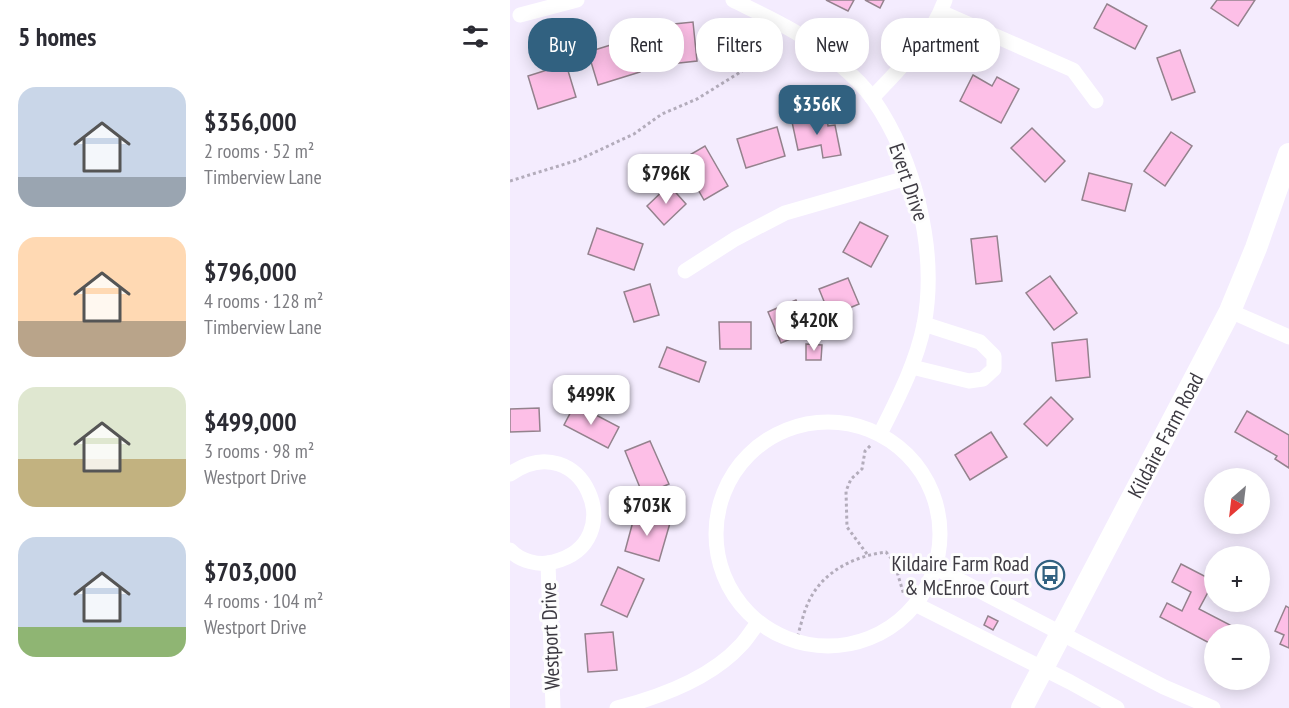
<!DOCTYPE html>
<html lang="en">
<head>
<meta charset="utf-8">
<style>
  :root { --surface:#fff; --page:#f7f7f7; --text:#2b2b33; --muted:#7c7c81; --accent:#316180 }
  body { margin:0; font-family:"PT Sans Narrow",sans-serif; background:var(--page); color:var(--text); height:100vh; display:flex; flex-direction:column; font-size:22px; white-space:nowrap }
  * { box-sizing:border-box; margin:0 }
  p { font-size:20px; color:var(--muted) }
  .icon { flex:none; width:33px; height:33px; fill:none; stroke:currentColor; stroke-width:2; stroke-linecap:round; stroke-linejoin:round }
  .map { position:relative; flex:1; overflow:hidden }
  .details { display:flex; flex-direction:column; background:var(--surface); width:510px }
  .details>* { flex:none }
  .guide { position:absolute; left:18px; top:18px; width:570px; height:54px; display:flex; gap:12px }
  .needle { width:39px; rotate:208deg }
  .buttons { position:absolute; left:694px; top:468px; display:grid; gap:12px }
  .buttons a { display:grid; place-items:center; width:66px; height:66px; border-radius:50%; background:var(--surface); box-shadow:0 3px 15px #0003; font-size:30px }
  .price { position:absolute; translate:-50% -51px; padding:0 14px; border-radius:12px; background:#fff; color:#222; font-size:20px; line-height:39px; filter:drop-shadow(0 2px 3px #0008) }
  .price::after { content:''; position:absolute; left:50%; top:36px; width:18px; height:14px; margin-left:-9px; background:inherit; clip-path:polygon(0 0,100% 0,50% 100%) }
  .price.selected { background:var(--accent); color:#fff }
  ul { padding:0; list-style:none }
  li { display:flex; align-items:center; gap:18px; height:150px; padding:0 18px }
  li span { display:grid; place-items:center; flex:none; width:168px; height:120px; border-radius:18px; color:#555 }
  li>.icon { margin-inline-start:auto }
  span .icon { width:72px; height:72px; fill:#fffc; stroke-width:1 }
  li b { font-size:26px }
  h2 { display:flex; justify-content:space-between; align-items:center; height:72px; padding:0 18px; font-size:26px }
  .chip { padding:0 21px; border-radius:24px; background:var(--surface); box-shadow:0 3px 15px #0003; font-size:21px; line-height:54px }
  .chip.selected { background:var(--accent); color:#fff }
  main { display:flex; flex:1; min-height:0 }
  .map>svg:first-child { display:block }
  .building { fill:#fdbfe7; stroke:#94828d; stroke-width:1.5 }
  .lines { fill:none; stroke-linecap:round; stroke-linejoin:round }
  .path { stroke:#b3acbb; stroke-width:3; stroke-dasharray:3 3; stroke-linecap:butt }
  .minor { stroke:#fff; stroke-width:15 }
  .secondary { stroke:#fff; stroke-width:22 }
  .labels { text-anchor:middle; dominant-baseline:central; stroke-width:6; stroke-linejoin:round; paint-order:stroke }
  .street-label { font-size:21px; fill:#3d3a42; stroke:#fdfdfd }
  .poi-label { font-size:21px; fill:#3d3a42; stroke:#fdfdfd; text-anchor:end }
</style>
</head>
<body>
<main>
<section class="details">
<h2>5 homes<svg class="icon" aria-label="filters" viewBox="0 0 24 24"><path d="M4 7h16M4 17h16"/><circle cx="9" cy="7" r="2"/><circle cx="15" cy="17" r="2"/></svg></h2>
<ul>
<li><span style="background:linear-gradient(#c9d6e8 75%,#9aa5b1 0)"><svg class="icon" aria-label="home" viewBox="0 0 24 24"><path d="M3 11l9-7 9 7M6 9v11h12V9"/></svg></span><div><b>$356,000</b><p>2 rooms · 52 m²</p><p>Timberview Lane</p></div></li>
<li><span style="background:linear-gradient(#ffd9b3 70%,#b9a48a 0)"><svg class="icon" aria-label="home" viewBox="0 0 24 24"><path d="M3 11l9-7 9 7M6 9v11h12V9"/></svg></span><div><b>$796,000</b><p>4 rooms · 128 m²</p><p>Timberview Lane</p></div></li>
<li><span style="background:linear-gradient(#dfe7d0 60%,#c2b280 0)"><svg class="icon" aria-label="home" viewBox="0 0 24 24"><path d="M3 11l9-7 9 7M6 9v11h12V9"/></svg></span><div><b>$499,000</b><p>3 rooms · 98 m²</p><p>Westport Drive</p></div></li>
<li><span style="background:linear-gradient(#c9d6e8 75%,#8fb573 0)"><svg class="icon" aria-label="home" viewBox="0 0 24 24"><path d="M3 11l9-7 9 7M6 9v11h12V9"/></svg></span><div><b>$703,000</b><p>4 rooms · 104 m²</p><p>Westport Drive</p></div></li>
</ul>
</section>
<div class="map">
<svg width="779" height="708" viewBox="0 0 779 708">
  <rect width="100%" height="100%" fill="#f4ecfe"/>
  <g class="building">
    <path d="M316,0h28l-6,11z"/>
    <path d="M355,0h19l-4,8z"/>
    <path d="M707,0h38l-17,26 -27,-18z"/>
    <path d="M597,4l40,22 -12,23 -41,-21z"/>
    <path d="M183,22l4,39 -36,4 -4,-26 18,-2 -1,-13z"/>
    <path d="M120,39l10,33 -42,13 -10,-33z"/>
    <path d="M670,50l15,42 -23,8 -15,-42z"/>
    <path d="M56,64l10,33 -38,12 -10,-33z"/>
    <path d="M463,75l19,11 5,-9 22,12 -18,34 -41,-22z"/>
    <path d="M317,117l1,9 7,-1 6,30 -18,3 -2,-13 -23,5 -6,-28z"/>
    <path d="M267,127l8,29 -39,12 -9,-29z"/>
    <path d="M522,128l33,33 -20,21 -34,-34z"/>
    <path d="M661,132l21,14 -27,40 -21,-15z"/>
    <path d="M195,146l23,40 -24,14 -23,-40z"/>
    <path d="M579,173l43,11 -7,27 -43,-11z"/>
    <path d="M159,185l17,19 -22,21 -17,-19z"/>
    <path d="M350,222l28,14 -17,31 -28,-15z"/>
    <path d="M87,228l46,16 -9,26 -46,-16z"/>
    <path d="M487,236l5,45 -26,3 -5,-45z"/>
    <path d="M540,276l27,37 -23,17 -28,-37z"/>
    <path d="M338,278l11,26 -29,12 -11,-27z"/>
    <path d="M140,284l9,31 -25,7 -10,-30z"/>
    <path d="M286,300l13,31 -28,12 -13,-31z"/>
    <path d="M209,322h32v27h-31z"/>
    <path d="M577,339l3,38 -34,4 -4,-38z"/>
    <path d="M296,344l16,1 -1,15h-15z"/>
    <path d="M157,347l39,15 -7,20 -40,-15z"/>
    <path d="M541,397l22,22 -26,27 -23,-22z"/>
    <path d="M65,404l44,23 -11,21 -44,-23z"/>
    <path d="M29,408l1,23 -30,1v-23z"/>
    <path d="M737,411l42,24v33l-14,-9 2,-3 -42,-24z"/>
    <path d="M481,432l16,25 -37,23 -15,-25z"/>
    <path d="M140,441l19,43 -26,11 -18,-44z"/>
    <path d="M125,514l35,9 -11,38 -34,-10z"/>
    <path d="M671,564l33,17 -15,28 33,17 -5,8h-12v12l-55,-29 7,-14 15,8 9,-19 -19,-10z"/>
    <path d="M108,567l26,12 -17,38 -26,-12z"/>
    <path d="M776,606l3,2v40l-9,-4 4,-9 -9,-4z"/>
    <path d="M478,616l10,5 -5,9 -9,-5z"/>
    <path d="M103,632l4,38 -29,2 -3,-38z"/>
  </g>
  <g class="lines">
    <g class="path">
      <path d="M0,181l68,-21 56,-26 28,-20 35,-15 58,-36 19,-19 2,-6"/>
      <path d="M357,554l-20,-27 -1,-36 5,-12 11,-10 3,-18 6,-6"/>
      <path d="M286,642c4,-13 7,-29 13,-41 14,-30 46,-45 77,-49l8,10 10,33"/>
    </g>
    <g class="minor">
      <path d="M223,0c36,18 75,35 105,63 12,10 26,23 35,36 42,61 65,152 51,226 -8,39 -26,73 -44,109"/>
      <path d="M431,12l132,58 23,31"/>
      <path d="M10,15l57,-15"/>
      <path d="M362,98c27,-29 60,-60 73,-98"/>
      <path d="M175,271l50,-32 50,-26 125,-36"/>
      <path d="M720,311l59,26"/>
      <path d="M402,367l57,14 14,-2 11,-10v-13l-14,-14 -56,-18"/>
      <circle cx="318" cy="534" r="112"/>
      <path d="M0,474c72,-50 123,69 43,88 -14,4 -33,-1 -43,-12"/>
      <path d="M38,563l5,145"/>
      <path d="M426,568l228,119 49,21"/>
      <path d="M407,605l153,77 47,26"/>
      <path d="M107,708c43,-11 93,-29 124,-63 6,-6 11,-15 17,-22"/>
    </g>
    <path class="secondary" id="s1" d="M512,708l208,-397 26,-63 33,-94"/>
  </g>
  <defs>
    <g id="bus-ring" transform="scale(1.5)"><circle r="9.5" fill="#fdfdfd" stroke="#316180" stroke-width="1.5"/><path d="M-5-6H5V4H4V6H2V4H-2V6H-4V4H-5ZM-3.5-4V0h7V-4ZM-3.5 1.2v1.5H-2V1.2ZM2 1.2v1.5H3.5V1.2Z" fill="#316180"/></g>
  </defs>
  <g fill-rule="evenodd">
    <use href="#bus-ring" x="540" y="575"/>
  </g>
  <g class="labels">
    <g class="street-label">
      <text transform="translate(399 182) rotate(71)">Evert Drive</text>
      <text stroke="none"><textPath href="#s1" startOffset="308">Kildaire Farm Road</textPath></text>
      <text transform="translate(40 636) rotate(-92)">Westport Drive</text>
    </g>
    <g class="poi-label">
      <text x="519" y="563">Kildaire Farm Road<tspan x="519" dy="24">&amp; McEnroe Court</tspan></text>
    </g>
  </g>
</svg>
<div class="buttons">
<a><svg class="needle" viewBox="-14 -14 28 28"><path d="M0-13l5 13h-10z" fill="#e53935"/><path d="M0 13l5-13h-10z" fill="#7c7c81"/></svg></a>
<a>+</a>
<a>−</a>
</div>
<b class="price selected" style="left:307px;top:136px">$356K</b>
<b class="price" style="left:156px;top:205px">$796K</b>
<b class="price" style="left:304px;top:352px">$420K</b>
<b class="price" style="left:81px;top:426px">$499K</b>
<b class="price" style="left:137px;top:537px">$703K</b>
<div class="guide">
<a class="chip selected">Buy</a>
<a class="chip">Rent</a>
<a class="chip">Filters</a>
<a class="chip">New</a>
<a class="chip">Apartment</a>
</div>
</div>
</main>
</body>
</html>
